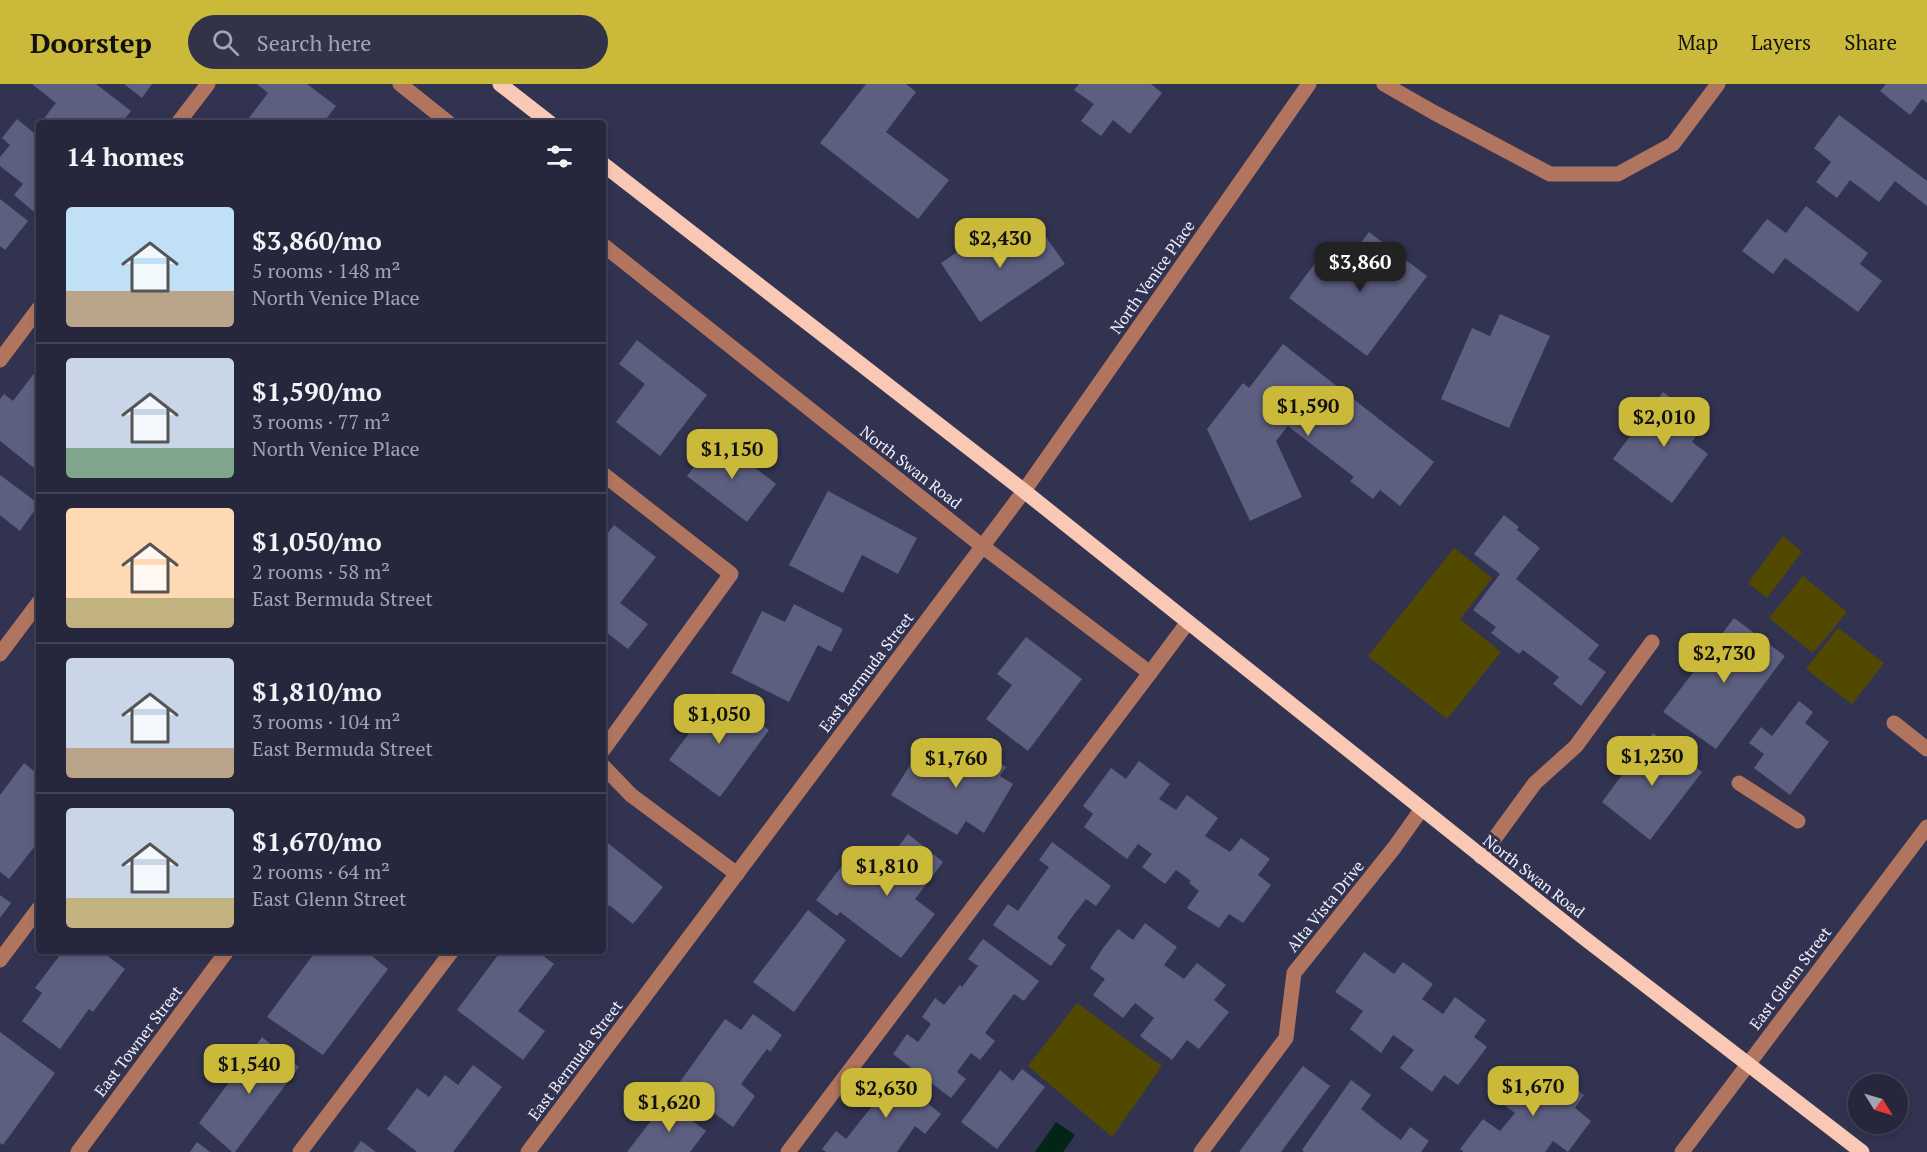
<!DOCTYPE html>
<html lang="en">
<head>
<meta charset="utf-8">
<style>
  :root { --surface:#26263d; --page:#323248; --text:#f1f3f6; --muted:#a4a5b0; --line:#424357; --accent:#cbba39 }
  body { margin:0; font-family:"PT Serif",serif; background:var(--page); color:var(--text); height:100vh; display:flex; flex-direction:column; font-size:22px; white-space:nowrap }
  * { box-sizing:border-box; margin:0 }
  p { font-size:20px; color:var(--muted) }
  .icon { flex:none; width:33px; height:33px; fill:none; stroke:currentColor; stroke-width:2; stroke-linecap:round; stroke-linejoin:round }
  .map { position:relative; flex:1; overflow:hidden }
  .drawer { position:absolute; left:36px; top:36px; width:570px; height:834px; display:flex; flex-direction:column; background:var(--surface); border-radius:6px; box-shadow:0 3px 9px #0003,0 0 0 2px var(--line) }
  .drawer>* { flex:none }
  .needle { width:39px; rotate:127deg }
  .fabs { position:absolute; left:1848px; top:990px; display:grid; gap:12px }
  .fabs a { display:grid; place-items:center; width:60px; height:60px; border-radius:50%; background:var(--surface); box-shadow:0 3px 9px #0003,0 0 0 2px var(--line); font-size:30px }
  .price { position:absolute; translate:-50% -51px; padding:0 14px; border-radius:12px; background:var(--accent); color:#111; font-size:20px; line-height:39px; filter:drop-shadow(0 2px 3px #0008) }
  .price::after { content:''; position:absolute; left:50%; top:36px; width:18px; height:14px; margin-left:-9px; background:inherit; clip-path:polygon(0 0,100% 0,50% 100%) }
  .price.current { background:#222; color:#fff }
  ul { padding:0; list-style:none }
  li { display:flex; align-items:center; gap:18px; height:150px; padding:0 30px }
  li+li { border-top:2px solid var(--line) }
  li span { display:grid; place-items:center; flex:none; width:168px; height:120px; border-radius:6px; color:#555 }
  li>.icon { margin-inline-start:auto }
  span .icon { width:72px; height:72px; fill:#fffc; stroke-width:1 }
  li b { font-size:26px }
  h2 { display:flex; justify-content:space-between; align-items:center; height:72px; padding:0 30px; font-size:26px }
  header { display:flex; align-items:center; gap:36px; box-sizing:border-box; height:84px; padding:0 30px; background:var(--accent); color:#111 }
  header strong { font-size:28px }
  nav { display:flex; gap:33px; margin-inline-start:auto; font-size:21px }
  .search { width:420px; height:54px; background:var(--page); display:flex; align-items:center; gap:15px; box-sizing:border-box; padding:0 21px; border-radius:33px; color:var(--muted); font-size:22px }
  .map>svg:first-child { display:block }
  .green { fill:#524900 }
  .water { fill:#022517 }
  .building { fill:#5d5f80 }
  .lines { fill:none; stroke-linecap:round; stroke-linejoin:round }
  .minor { stroke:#b1755f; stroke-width:15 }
  .major { stroke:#fac9b6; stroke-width:15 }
  .labels { text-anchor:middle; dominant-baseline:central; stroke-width:6; stroke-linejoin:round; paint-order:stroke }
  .street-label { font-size:16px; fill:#eff1fc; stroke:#323351 }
</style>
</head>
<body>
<header>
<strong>Doorstep</strong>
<div class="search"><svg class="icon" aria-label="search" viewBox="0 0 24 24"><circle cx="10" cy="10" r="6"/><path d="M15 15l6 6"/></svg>Search here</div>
<nav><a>Map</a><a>Layers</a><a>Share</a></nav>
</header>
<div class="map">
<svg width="1927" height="1068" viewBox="0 0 1927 1068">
  <rect width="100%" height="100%" fill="#323351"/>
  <g class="green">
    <path d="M1783,452l19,16 -35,46 -19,-15z"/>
    <path d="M1454,464l38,30 -32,41 41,33 -54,67 -79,-63z"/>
    <path d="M1803,492l44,36 -34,41 -44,-35z"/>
    <path d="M1838,544l46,35 -32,41 -46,-35z"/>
    <path d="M1077,919l85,63 -50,71 -84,-71z"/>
  </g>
  <path class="water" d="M1056,1038l19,13 -12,17h-28z"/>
  <g class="building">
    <path d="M32,0h64l35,27 -7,9 4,3h-83l-3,-2 14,-18z"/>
    <path d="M124,0h28l-10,14z"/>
    <path d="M257,0h50l29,22 -13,17h-78l23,-30z"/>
    <path d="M866,0h40l10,8 -30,40 63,48 -31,39 -98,-76z"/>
    <path d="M1079,0h72l11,9 -32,41 -17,-14 -12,16 -20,-15 13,-17 -20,-14z"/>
    <path d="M1886,0h41v19l-5,-4 -12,16 -30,-24z"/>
    <path d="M1839,31l88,66v25l-32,-25 -16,21 -29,-22 -13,18 -21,-16 15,-20 -17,-14z"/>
    <path d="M17,35l22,18v79l-25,-21 9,-11 -23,-18v-9l10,-12 -8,-7z"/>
    <path d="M0,115l28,22 -23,29 -5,-4z"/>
    <path d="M1806,122l62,47 -8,11 22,17 -24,31 -73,-54 -12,16 -31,-23 25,-32 19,14z"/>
    <path d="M1005,136l19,26 19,-13 22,31 -85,58 -39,-59z"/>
    <path d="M1369,148l58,44 -60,80 -78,-58 30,-40 19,14z"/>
    <path d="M1500,230l50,22 -41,92 -68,-29 31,-71 18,8z"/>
    <path d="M637,256l70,55 -47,61 -44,-34 29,-38 -26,-20z"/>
    <path d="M1283,260l151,118 -34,44 -20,-16 -7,9 -23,-18 4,-4 -66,-51 -12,15 26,56 -52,24 -43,-92 36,-46 6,5z"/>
    <path d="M39,283v105l-39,-31v-42l4,-5 9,7z"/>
    <path d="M1663,308l42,31 -13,19 16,12 -36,49 -59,-44z"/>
    <path d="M717,354l59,46 -29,38 -60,-46z"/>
    <path d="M0,391l39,29 -19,27 -20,-16z"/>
    <path d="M828,407l89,47 -19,36 -36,-19 -19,38 -54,-28z"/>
    <path d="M1504,431l15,12 -2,3 23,18 -24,31 83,66 -11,14 18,13 -25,34 -28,-22 6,-7 -36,-27 -4,4 -28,-21 5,-6 -23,-17 27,-36 -26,-20z"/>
    <path d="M614,441l42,32 -36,46 28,21 -20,25 -25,-19v-91z"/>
    <path d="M794,520l49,25 -12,23 -13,-7 -29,57 -58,-29 31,-62 23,11z"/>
    <path d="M1734,534l51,38 -69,93 -53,-37z"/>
    <path d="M1026,553l56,42 -54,72 -42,-32 26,-34 -15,-11z"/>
    <path d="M719,609l50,37 -49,67 -51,-37z"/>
    <path d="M1799,617l14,11 -8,11 24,19 -39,53 -36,-27 10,-14 -15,-11 12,-16 11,9z"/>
    <path d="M1653,649l49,39 -52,68 -48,-38z"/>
    <path d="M961,655l45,28 -6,9 13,8 -29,49 -18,-12 -9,14 -66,-40 25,-39 18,11 4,-6 7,5z"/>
    <path d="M1139,677l31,23 -11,15 17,11 11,-15 31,23 -13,18 25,16 11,-14 29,21 -12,16 13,10 -28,38 -14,-9 -10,14 -32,-20 12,-17 -10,-8 2,-2 -15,-11 -11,14 -23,-17 10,-13 -14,-10 -11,15 -43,-32 9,-13 -10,-8 28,-38 15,11z"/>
    <path d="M24,679l15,12v66l-30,38 -9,-7v-77z"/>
    <path d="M908,750l35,28 -28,37 20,15 -34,44 -61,-46 -3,4 -21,-16 28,-37 26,20z"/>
    <path d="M604,756l59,47 -30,37 -24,-19 -6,8z"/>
    <path d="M1052,758l59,44 -15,20 -10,-7 -14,18 -15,21 9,7 -15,21 -58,-41 15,-21 10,7 31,-44 -10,-7z"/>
    <path d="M0,811l11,8 -11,15z"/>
    <path d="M808,826l38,30 -52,72 -41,-30z"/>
    <path d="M1145,839l32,24 -13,18 20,14 13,-16 29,22 -12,15 15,12 -30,37 -12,-9 -15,20 -32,-24 14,-18 -19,-15 -12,15 -30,-23 12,-16 -15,-11 13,-20 15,-19 15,11z"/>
    <path d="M983,855l56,42 -15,20 -10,-7 -29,39 10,8 -15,19 -9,-7 -14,19 9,7 -15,19 -58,-44 14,-20 11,8 13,-18 -9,-7 13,-19 9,7 16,-20 2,2 16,-21 -10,-7z"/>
    <path d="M63,867h38l24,18 -32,43 -4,-3 -29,40 -38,-28 20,-28 -7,-5z"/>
    <path d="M316,867h50l22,18 -65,86 -56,-38z"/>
    <path d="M501,867h36l17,13 -36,47 27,20 -22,29 -66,-50z"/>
    <path d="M1364,868l30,22 9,-12 30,22 -11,15 21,15 12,-17 31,23 -12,17 13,10 -29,38 -14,-10 -12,17 -32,-24 14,-18 -21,-15 -12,18 -31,-24 13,-18 -28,-19z"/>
    <path d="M753,930l29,21 -12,17 -3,-3 -26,35 14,12 -22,31 -56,-41 48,-67 16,11z"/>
    <path d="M0,948l55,41 -52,72 -3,-2z"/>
    <path d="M262,953l37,30 -64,85h-3l-33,-29z"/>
    <path d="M473,981l29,22 -49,65h-36l-30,-23 30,-41 12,9 16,-22 13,10z"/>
    <path d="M1303,982l27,20 -49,66h-42z"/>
    <path d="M1522,982l16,12 8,-11 38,28 -9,13 16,13 -23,31 -15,-11 -8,11h-81l-4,-3 23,-30 17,12 15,-18 -18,-13z"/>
    <path d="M882,983l59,47 -16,20 -10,-8 -18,26h-71l-4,-3 14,-18 10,8 31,-39 -13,-10z"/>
    <path d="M1022,985l23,18 -48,62 -36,-27 39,-52 13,11z"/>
    <path d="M1351,996l20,15 -10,14 21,17 19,14 9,-13 19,14 -8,11h-117l-2,-2z"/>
    <path d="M666,1017l40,30 -16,21h-63z"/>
    <path d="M361,1057l15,11h-23z"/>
    <path d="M197,1058l13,10h-20z"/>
  </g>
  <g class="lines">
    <g class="minor">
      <path d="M400,0l49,39"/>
      <path d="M1384,0l49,28 117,62h68l55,-30 45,-60"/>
      <path d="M178,39l30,-39"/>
      <path d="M603,161l379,301 168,127 38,-51"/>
      <path d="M0,276l39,-52"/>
      <path d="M603,390l128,100 -128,176"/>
      <path d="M0,570l39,-52"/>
      <path d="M1894,639l33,26"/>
      <path d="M603,682l28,29 106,79"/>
      <path d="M1739,699l59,38"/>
      <path d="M1481,773l54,-74 41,-37 76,-104"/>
      <path d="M0,876l39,-52"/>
      <path d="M78,1068l149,-201"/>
      <path d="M300,1068l152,-201"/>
      <path d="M528,1068l496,-661 285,-407"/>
      <path d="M788,1068l362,-479"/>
      <path d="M1201,1068l85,-114 8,-65 100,-125 27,-38"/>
      <path d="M1682,1068l245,-325"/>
    </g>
    <g class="major">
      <path d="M500,0l50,39"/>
      <path d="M603,80l421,327 555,443 283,218"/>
    </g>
  </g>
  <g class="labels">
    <g class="street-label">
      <text transform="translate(1152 193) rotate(-55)">North Venice Place</text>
      <text transform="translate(911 383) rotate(38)">North Swan Road</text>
      <text transform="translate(866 588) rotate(-53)">East Bermuda Street</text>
      <text transform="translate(1534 792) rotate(38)">North Swan Road</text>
      <text transform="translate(1325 822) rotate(-51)">Alta Vista Drive</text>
      <text transform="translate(1790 894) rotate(-53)">East Glenn Street</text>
      <text transform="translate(138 957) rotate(-53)">East Towner Street</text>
      <text transform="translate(575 976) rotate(-53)">East Bermuda Street</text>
    </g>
  </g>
</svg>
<div class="fabs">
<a><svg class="needle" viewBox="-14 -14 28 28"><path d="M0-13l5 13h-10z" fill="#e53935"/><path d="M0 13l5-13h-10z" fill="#a4a5b0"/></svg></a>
</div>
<b class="price" style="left:1000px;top:185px">$2,430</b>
<b class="price current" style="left:1360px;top:209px">$3,860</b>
<b class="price" style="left:1308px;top:353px">$1,590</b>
<b class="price" style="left:1664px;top:364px">$2,010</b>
<b class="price" style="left:732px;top:396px">$1,150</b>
<b class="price" style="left:1724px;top:600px">$2,730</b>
<b class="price" style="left:719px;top:661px">$1,050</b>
<b class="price" style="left:1652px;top:703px">$1,230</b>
<b class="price" style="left:956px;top:705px">$1,760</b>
<b class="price" style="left:887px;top:813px">$1,810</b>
<b class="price" style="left:249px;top:1011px">$1,540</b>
<b class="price" style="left:1533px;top:1033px">$1,670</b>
<b class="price" style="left:886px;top:1035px">$2,630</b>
<b class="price" style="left:669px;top:1049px">$1,620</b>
<section class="drawer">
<h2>14 homes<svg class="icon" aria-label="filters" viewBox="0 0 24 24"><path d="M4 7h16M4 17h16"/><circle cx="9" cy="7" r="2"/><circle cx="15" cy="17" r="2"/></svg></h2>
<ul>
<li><span style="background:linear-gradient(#bfe0f5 70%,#b9a48a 0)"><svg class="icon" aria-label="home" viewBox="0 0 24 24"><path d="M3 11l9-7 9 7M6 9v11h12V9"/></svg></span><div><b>$3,860/mo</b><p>5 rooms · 148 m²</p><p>North Venice Place</p></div></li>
<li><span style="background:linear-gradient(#c9d6e8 75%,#7fa58c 0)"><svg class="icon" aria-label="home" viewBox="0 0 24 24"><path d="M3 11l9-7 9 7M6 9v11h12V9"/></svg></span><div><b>$1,590/mo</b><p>3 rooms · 77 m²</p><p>North Venice Place</p></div></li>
<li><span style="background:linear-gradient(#ffd9b3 75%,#c2b280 0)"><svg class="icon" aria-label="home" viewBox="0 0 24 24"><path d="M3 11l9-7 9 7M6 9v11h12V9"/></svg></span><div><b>$1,050/mo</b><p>2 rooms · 58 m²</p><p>East Bermuda Street</p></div></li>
<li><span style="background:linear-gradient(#c9d6e8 75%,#b9a48a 0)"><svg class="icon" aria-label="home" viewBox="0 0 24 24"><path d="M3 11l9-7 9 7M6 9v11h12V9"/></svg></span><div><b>$1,810/mo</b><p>3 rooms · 104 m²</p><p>East Bermuda Street</p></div></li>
<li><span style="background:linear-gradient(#c9d6e8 75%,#c2b280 0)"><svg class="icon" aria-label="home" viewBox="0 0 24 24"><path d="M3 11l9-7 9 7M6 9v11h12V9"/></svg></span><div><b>$1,670/mo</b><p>2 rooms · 64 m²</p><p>East Glenn Street</p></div></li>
</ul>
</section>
</div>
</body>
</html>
